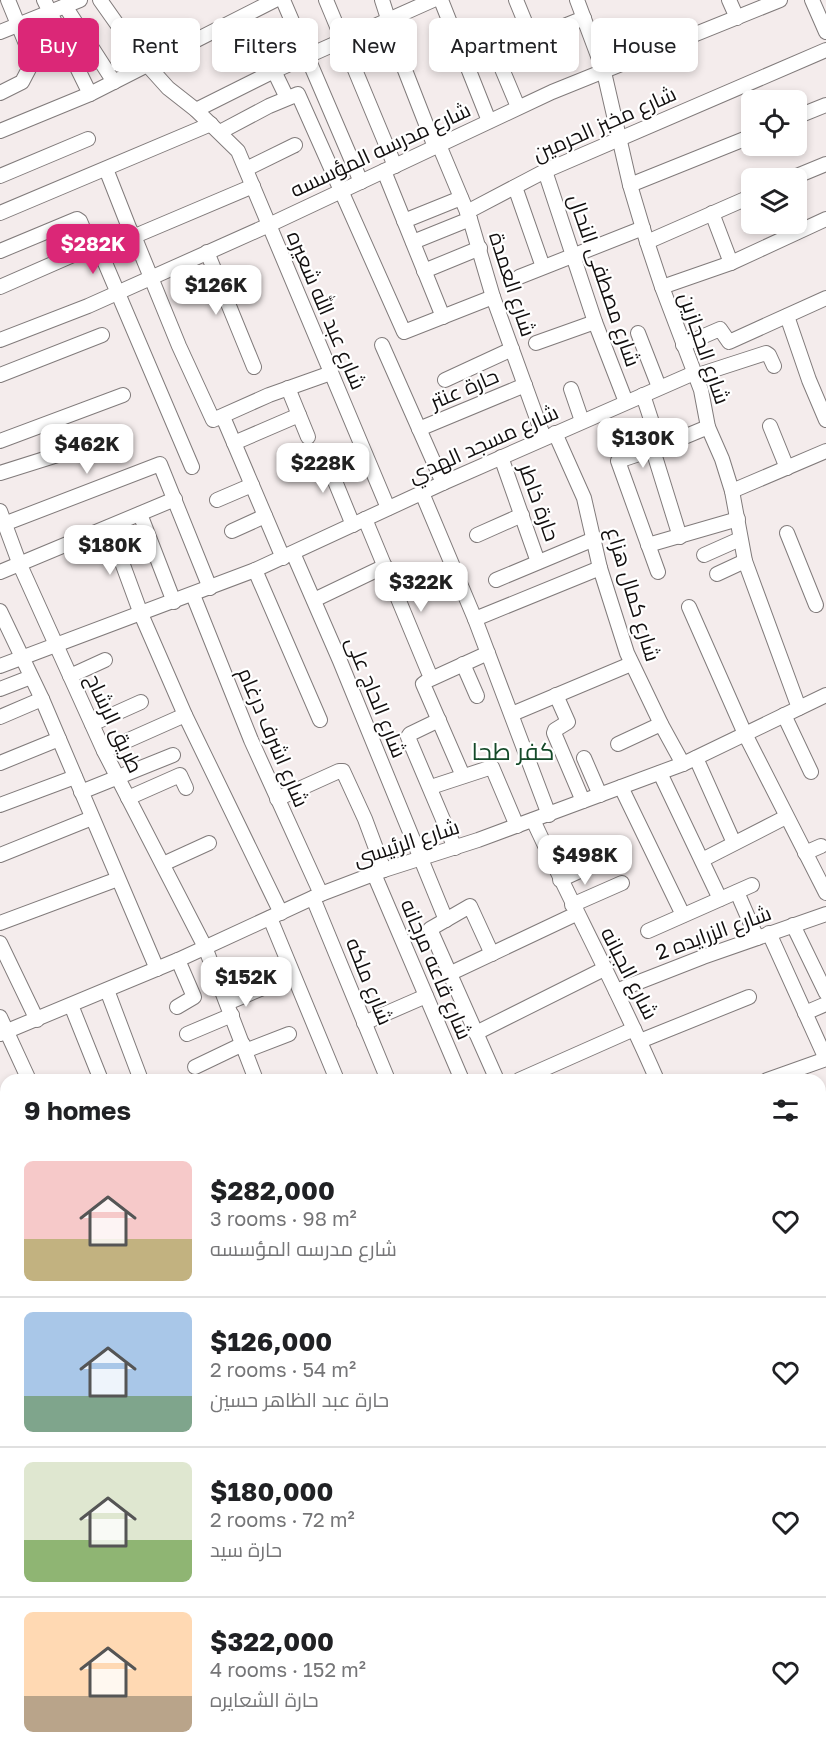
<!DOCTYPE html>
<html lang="en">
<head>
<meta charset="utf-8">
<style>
  :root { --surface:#fff; --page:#f6f6f6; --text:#202124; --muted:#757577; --line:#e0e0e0; --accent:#db2777 }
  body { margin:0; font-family:"Golos Text",Cairo,sans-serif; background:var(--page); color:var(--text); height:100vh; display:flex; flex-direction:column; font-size:22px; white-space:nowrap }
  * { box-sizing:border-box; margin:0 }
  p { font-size:20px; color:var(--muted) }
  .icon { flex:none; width:33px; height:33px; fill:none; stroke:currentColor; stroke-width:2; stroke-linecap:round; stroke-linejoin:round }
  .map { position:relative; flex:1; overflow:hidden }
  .sheet { position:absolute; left:0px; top:1074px; width:826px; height:686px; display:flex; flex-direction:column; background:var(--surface); border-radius:18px 18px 0 0; box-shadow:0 3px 9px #0003 }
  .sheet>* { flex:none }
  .hud { position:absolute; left:18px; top:18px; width:790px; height:54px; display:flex; gap:12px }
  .tools { position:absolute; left:741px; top:90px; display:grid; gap:12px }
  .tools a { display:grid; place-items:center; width:66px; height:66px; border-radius:9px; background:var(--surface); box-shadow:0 3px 9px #0003; font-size:30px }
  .price { position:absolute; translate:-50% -51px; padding:0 14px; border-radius:12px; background:#fff; color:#222; font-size:20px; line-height:39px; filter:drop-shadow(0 2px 3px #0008) }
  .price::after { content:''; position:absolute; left:50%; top:36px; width:18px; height:14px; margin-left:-9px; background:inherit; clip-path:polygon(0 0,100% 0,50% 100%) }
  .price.on { background:var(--accent); color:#fff }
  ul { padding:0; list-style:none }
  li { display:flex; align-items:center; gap:18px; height:150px; padding:0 24px }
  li+li { border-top:2px solid var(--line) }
  li span { display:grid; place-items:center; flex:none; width:168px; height:120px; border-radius:9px; color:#555 }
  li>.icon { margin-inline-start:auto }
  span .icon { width:72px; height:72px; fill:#fffc; stroke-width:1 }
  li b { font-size:26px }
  h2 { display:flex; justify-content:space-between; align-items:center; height:72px; padding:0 24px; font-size:26px }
  .chip { padding:0 21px; border-radius:9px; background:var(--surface); box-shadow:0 3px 9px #0003; font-size:21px; line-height:54px }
  .chip.on { background:var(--accent); color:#fff }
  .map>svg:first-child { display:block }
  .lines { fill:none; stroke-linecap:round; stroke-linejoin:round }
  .minor-casing { stroke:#817b7b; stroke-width:16 }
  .minor { stroke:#fff; stroke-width:14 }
  .labels { text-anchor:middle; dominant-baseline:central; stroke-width:4.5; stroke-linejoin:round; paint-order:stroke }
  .street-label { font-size:21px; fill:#120f0f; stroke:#fff }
  .quarter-label { font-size:24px; fill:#154a29; stroke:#fff }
</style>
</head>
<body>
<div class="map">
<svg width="826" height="1759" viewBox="0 0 826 1759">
  <rect width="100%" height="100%" fill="#f4ecec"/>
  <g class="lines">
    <g class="minor-casing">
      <g id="minor">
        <path d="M44,0l46,94"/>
        <path d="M100,0l41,58 27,30 28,22 42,41 150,357"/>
        <path d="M283,0l78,182"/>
        <path d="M326,0l69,166"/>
        <path d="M382,0l21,65 32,82"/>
        <path d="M441,0l48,121"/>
        <path d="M516,0l16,39 52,-21"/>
        <path d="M577,0l27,72 26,113 17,57 15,45 39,103 7,37 14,32 10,32 13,70 54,147"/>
        <path d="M729,0l8,18"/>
        <path d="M812,0l14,32"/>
        <path d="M65,6l49,76"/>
        <path d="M484,26l34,81"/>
        <path d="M0,32l80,-32"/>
        <path d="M274,71l13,27"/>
        <path d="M0,93l22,-11 11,-21 -25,-61"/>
        <path d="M196,110l78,-39 159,-71"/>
        <path d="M796,117l30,-12"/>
        <path d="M0,131l90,-37 185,-94"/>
        <path d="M220,132l49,-26 29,-12 106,238 89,-35"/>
        <path d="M439,145l31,74 23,78 51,141"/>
        <path d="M106,169l24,61"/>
        <path d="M246,169l49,-24"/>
        <path d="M384,171l59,146"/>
        <path d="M545,171l50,151 31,80"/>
        <path d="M0,176l88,-37"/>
        <path d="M792,178l34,-14"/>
        <path d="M630,185l122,-49"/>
        <path d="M515,187l28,80"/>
        <path d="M467,212l78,-41 281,-121"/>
        <path d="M0,213l211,-89"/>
        <path d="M712,213l19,50"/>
        <path d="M404,221l57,-23"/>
        <path d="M134,236l45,110 34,74 56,-25 62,-22"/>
        <path d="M413,242l57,-23"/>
        <path d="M647,242l105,-46"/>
        <path d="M97,244l95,223"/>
        <path d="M0,251l77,-32 3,2 11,26"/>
        <path d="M207,252l47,115"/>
        <path d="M424,271l56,-23"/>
        <path d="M519,277l124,-49"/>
        <path d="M0,287l130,-57 5,6 118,-50"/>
        <path d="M662,287l69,-24 95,-44"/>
        <path d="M787,316l22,64 17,40"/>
        <path d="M638,333l21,54"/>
        <path d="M0,340l88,-34 181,-81 283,-133 228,-92"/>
        <path d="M536,343l59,-21"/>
        <path d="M382,345l61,138"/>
        <path d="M683,345l37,-16 9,13 97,-44"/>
        <path d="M0,375l102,-40"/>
        <path d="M695,376l71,-23 3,2 5,11"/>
        <path d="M445,380l67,-31"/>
        <path d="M288,388l20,49"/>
        <path d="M571,389l11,32"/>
        <path d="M643,395l17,52"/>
        <path d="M223,417l60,141"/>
        <path d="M770,426l17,42"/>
        <path d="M419,429l106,-44"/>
        <path d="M555,433l29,65 16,70 27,85 34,71 22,40"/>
        <path d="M0,441l123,-46"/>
        <path d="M234,443l65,-28"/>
        <path d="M653,450l27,87"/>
        <path d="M323,452l30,73"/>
        <path d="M501,457l37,105"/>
        <path d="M0,473l70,-22"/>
        <path d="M732,491l94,-40"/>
        <path d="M422,493l53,126 74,196"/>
        <path d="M217,500l35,-15"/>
        <path d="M0,511l20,54 84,186 101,196 51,133"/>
        <path d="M140,514l34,88"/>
        <path d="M365,519l66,159 -8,6 40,92"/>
        <path d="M4,524l156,-60 50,124"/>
        <path d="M109,527l32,87 44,101 96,198"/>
        <path d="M232,531l33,-15"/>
        <path d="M787,533l29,72"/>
        <path d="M477,535l45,-20"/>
        <path d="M648,545l90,-26"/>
        <path d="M293,553l47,108 106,259"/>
        <path d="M704,555l36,-16"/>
        <path d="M255,570l65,150"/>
        <path d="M0,572l175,-73"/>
        <path d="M658,572l-40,-111 42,-14 48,-20"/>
        <path d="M717,574l28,-13"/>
        <path d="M496,580l98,-41"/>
        <path d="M193,595l58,145 70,154"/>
        <path d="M314,600l71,-34"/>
        <path d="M689,607l56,127 81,159"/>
        <path d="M0,611l42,88 115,270"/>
        <path d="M475,619l125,-51"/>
        <path d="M463,664l14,32"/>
        <path d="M0,666l255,-96 188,-87 251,-110"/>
        <path d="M70,676l35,-16"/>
        <path d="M431,679l57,-26"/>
        <path d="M0,689l31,-12"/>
        <path d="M556,695l12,27 -13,8 -1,3 29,68"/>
        <path d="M512,714l119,-50"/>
        <path d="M784,715l27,57"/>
        <path d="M0,717l42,-18"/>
        <path d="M439,720l-29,14 -2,3 47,111"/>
        <path d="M92,724l49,-22"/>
        <path d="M618,744l43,-20"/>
        <path d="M104,751l81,-36"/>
        <path d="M584,758l16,37"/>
        <path d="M696,758l38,85"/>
        <path d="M0,763l59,-24"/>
        <path d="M660,773l60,126"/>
        <path d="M431,787l61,-20 25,59"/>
        <path d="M621,787l62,128"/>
        <path d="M81,792l92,-37"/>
        <path d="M128,798l52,-23 6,13"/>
        <path d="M277,799l62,-28h4l22,48 19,51"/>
        <path d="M0,805l75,-28"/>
        <path d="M533,820c40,87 86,172 124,260"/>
        <path d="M805,853l16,-7"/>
        <path d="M0,855l92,-37"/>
        <path d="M702,860l84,-43"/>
        <path d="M163,864l46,-21"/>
        <path d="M374,874l88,206"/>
        <path d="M560,880l37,-17"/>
        <path d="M737,892l20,46"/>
        <path d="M313,898l75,182"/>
        <path d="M572,905l50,-22"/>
        <path d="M270,918l67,162"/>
        <path d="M0,923l118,-44"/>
        <path d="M793,925l33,68"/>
        <path d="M648,931l104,-46"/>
        <path d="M769,933l57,126"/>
        <path d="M0,943l37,77"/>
        <path d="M492,954l-22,-48 -40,23 67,151"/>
        <path d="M449,974l127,-60"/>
        <path d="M107,990l34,90"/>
        <path d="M616,991l87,-34 123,-43"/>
        <path d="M227,1003l43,-18"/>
        <path d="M71,1005l30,75"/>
        <path d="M177,1007l17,-10 -16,-37"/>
        <path d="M805,1013l21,-9"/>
        <path d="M0,1017l29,63"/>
        <path d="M364,1023l62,-27"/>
        <path d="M476,1033l128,-64"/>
        <path d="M0,1034l178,-74 143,-66 63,-24 94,-30 205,-76 143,-69"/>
        <path d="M187,1034l45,-19"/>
        <path d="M640,1041l109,-44"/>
        <path d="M245,1051l44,-17"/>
        <path d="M195,1067l48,-23"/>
        <path d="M519,1080l115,-51"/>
        <path d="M767,1080l59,-21"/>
        <path d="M0,1100l6,14"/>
        <path d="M820,1139l6,-2"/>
        <path d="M0,1141l6,-3"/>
        <path d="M0,1156l6,23"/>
        <path d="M820,1209l6,-2"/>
        <path d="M0,1246l6,-2"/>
        <path d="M820,1251l6,-3"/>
        <path d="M0,1266l6,15"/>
        <path d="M820,1288l6,-2"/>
        <path d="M820,1366l6,8"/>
        <path d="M820,1650l6,-3"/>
        <path d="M549,1754l2,5"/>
        <path d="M582,1759l12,-5"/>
      </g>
    </g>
    <use href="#minor" class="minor"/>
  </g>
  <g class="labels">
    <g class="street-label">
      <text transform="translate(604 123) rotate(-24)">شارع مخبز الحرمين</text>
      <text transform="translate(380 149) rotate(-25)">شارع مدرسه المؤسسه</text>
      <text transform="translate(605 280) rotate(71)">شارع مصطفى النحال</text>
      <text transform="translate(513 284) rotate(72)">شارع العمدة</text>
      <text transform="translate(327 310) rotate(67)">شارع عبد الله شعيره</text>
      <text transform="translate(705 348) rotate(71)">شارع الحجازين</text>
      <text transform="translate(464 388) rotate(-23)">حارة عنتر</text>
      <text transform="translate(483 443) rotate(-24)">شارع مسجد الهدي</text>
      <text transform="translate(540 502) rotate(70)">حارة خاطر</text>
      <text transform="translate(634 594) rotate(73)">شارع كمال هزاع</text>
      <text transform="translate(377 697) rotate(68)">شارع الحاج على</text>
      <text transform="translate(115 723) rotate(65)">طريق الرشاح</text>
      <text transform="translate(274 737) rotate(67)">شارع اشرف درغام</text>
      <text transform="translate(406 842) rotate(-18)">شارع الرئيسى</text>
      <text transform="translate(713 932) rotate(-20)">شارع الزرايده 2</text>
      <text transform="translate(437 969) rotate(67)">شارع قاعه مرجانه</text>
      <text transform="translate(630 973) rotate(63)">شارع الجبانه</text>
      <text transform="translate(370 981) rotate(68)">شارع ملكه</text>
    </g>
    <g class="quarter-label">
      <text x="513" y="750">كفر طحا</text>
    </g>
  </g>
</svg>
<div class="tools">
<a><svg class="icon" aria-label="locate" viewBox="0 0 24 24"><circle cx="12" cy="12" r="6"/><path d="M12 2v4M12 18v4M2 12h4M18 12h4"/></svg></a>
<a><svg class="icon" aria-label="layers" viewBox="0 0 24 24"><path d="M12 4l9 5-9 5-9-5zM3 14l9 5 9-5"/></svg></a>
</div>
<b class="price on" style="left:93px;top:275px">$282K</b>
<b class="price" style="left:216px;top:316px">$126K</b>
<b class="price" style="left:643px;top:469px">$130K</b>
<b class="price" style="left:87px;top:475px">$462K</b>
<b class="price" style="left:323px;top:494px">$228K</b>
<b class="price" style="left:110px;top:576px">$180K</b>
<b class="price" style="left:421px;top:613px">$322K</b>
<b class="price" style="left:585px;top:886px">$498K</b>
<b class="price" style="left:246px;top:1008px">$152K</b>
<div class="hud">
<a class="chip on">Buy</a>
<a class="chip">Rent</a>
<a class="chip">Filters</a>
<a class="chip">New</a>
<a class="chip">Apartment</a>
<a class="chip">House</a>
</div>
<section class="sheet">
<h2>9 homes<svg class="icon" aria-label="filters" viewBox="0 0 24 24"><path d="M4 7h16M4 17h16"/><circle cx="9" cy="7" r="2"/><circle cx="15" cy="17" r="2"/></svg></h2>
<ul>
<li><span style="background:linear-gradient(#f6c9c9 65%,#c2b280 0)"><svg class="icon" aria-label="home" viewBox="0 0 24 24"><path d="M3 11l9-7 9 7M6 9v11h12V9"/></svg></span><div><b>$282,000</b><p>3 rooms · 98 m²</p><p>شارع مدرسه المؤسسه</p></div><svg class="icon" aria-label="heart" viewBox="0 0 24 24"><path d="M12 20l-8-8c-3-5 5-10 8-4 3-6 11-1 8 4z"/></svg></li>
<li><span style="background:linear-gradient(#a9c7e8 70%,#7fa58c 0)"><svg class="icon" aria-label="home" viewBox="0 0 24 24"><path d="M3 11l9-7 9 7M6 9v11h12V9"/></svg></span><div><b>$126,000</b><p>2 rooms · 54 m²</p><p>حارة عبد الظاهر حسين</p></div><svg class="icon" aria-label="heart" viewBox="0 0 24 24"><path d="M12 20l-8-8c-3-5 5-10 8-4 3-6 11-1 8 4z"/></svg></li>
<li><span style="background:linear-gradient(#dfe7d0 65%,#8fb573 0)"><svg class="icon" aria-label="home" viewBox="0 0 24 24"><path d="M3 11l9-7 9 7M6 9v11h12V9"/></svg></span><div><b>$180,000</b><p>2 rooms · 72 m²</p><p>حارة سيد</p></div><svg class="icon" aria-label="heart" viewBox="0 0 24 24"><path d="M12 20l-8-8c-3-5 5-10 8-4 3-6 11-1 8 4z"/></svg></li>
<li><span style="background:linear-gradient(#ffd9b3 70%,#b9a48a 0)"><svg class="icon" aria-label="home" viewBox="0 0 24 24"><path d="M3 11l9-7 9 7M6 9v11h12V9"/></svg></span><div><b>$322,000</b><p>4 rooms · 152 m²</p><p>حارة الشعايره</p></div><svg class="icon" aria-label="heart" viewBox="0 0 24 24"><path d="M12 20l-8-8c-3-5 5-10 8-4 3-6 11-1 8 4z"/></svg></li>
</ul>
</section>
</div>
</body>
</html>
